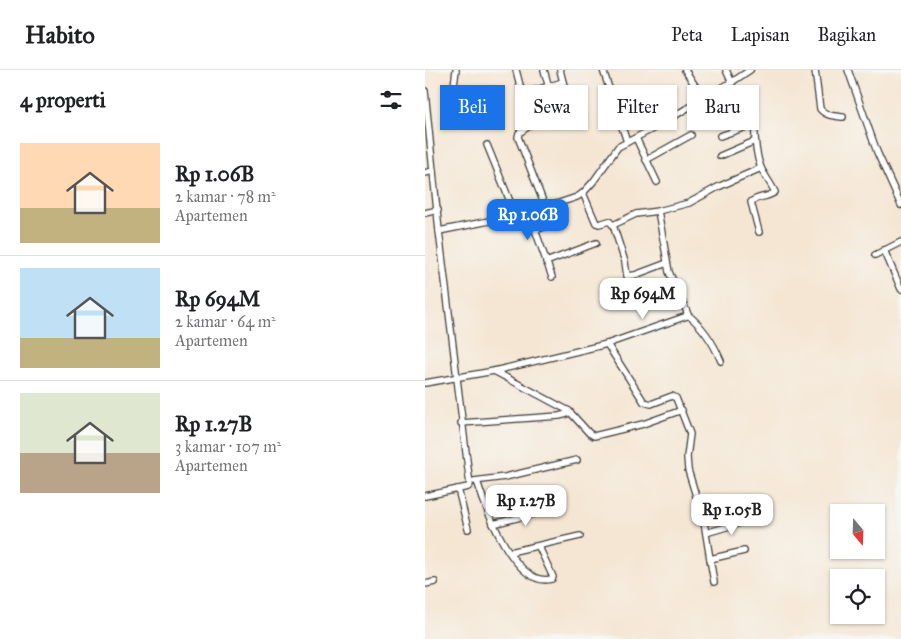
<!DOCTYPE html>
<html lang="id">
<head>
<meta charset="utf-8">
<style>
  :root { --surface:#fff; --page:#f2f2f2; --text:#202124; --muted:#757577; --line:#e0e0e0; --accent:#1a73e8 }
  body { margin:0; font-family:"IM FELL Great Primer",serif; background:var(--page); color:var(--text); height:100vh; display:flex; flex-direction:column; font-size:19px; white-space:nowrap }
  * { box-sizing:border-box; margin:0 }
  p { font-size:16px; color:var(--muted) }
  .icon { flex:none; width:28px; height:28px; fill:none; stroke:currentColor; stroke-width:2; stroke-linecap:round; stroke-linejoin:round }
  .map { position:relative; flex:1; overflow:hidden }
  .panel { display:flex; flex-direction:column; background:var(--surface); width:425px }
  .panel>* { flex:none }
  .hud { position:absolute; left:15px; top:15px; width:385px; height:45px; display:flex; gap:10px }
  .needle { width:32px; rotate:161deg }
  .controls { position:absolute; left:405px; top:434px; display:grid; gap:10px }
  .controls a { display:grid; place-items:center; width:55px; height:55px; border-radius:0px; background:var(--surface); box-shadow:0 1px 4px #0004; font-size:25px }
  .price { position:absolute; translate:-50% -42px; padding:0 11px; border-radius:10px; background:#fff; color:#222; font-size:16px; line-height:32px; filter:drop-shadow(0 1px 2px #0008) }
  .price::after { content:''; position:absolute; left:50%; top:30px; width:15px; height:11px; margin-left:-8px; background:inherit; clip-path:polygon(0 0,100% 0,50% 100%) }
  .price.current { background:var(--accent); color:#fff }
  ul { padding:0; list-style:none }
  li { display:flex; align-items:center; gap:15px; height:125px; padding:0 20px }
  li+li { border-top:1px solid var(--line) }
  li span { display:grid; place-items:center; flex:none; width:140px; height:100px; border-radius:0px; color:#555 }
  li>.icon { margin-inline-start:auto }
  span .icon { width:60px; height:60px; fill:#fffc; stroke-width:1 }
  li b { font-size:21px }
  h2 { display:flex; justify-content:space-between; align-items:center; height:60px; padding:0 20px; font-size:21px }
  .tag { padding:0 18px; border-radius:0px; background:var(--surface); box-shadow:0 1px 4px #0004; font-size:18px; line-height:45px }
  .tag.current { background:var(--accent); color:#fff }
  header { display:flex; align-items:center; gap:30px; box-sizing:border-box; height:70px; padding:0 25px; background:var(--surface); border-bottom:1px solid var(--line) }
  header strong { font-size:24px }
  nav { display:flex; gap:28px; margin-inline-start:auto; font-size:18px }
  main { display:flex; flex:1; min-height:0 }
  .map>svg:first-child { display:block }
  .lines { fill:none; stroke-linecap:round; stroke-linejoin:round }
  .minor-casing { stroke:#3d3a37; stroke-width:8 }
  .minor { stroke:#fff; stroke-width:5.5 }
</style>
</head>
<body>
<header>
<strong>Habito</strong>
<nav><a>Peta</a><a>Lapisan</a><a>Bagikan</a></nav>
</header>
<main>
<section class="panel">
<h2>4 properti<svg class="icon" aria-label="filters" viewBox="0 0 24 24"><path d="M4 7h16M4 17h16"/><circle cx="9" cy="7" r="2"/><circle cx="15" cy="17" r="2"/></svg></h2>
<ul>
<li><span style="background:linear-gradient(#ffd9b3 65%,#c2b280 0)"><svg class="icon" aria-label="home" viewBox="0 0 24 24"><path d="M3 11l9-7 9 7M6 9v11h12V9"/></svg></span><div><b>Rp 1.06B</b><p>2 kamar · 78 m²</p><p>Apartemen</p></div></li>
<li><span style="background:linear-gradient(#bfe0f5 70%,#c2b280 0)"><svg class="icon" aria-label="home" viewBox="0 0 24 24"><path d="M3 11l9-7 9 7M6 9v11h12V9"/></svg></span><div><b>Rp 694M</b><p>2 kamar · 64 m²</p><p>Apartemen</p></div></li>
<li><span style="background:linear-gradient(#dfe7d0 60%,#b9a48a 0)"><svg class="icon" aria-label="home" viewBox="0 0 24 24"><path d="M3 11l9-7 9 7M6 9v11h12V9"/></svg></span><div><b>Rp 1.27B</b><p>3 kamar · 107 m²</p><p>Apartemen</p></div></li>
</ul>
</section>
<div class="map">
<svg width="476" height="569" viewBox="0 0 476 569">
  <rect width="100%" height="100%" fill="#f6f6f2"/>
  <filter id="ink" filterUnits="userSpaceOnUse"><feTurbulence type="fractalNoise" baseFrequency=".02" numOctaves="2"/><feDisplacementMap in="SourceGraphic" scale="10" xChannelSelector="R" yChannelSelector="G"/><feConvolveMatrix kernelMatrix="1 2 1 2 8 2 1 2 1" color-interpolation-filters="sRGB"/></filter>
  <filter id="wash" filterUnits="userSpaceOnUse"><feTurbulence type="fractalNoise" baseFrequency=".0096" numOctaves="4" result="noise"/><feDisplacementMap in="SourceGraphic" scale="20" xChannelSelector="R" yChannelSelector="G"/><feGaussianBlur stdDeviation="1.12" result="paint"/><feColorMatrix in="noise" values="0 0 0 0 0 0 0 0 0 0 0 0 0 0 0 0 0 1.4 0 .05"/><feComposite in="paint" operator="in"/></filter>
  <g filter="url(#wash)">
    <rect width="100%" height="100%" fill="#f5e6d3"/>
  </g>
  <g filter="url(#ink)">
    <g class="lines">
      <g class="minor-casing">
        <g id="minor">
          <path d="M91,0l13,50 -1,7 -9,6 -1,4 28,72"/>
          <path d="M119,0l9,32"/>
          <path d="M135,0l3,12"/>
          <path d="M178,0l24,72"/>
          <path d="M260,0l18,28"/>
          <path d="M301,0l6,13"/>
          <path d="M390,0l5,39c6,7 14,7 23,8"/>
          <path d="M423,0l29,82 24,53"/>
          <path d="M294,19l35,20 1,2c-1,19 -1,39 6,57 4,8 10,16 14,24 -7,6 -18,4 -24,10l8,30"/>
          <path d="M0,21l14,140 31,254 -2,2 -43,9"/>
          <path d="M28,23l3,-23"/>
          <path d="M97,24l41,-12 11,36"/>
          <path d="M295,66l35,-12"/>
          <path d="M211,68l21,44"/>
          <path d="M62,75l29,71"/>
          <path d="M295,86l35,-15"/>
          <path d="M221,90l45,-25"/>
          <path d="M0,103l8,-2"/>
          <path d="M233,141l31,-8 29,-16 43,-19"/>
          <path d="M0,143l13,-3"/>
          <path d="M104,143l23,64"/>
          <path d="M188,155l12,37 2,14 8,-1 32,-12"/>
          <path d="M110,160l27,-9"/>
          <path d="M14,161l90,-18 48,-16 6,-4 10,-11 25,-35 40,-21 54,-33 20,-11 18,-12"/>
          <path d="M459,180l17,39"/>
          <path d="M450,185l26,-13"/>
          <path d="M121,192l50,-19"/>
          <path d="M262,244c15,12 27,30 34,47"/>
          <path d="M182,274l37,58 7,2 21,-8 4,2 14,36 -3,23 1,13 16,52 6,37 34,-8"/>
          <path d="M0,313l69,-12 113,-27 80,-28v-4l-18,-40 -11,-61 -22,3 -23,11 -4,-4 -10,3 -3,-1 -13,-30"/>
          <path d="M144,341l20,22 5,3 49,-12 39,-14"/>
          <path d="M36,353l98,-7 8,-2 2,-3 -75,-40"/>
          <path d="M49,411l31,-4 72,-17"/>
          <path d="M52,411c8,26 38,108 75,98l1,-2 -14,-30"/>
          <path d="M33,419l10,40"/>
          <path d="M68,454l60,-15"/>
          <path d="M281,463l47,-14"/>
          <path d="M85,482l70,-16"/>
          <path d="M285,489l4,23"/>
          <path d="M0,514l10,-2"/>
        </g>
      </g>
      <use href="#minor" class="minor"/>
    </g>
  </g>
</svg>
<div class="controls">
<a><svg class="needle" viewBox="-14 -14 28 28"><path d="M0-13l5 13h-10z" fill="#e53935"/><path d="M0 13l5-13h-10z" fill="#757577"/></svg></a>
<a><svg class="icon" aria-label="locate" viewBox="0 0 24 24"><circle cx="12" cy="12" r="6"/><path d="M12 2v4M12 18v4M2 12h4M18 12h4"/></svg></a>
</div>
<b class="price current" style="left:103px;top:171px">Rp 1.06B</b>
<b class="price" style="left:218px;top:250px">Rp 694M</b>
<b class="price" style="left:101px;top:457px">Rp 1.27B</b>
<b class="price" style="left:307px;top:466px">Rp 1.05B</b>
<div class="hud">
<a class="tag current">Beli</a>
<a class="tag">Sewa</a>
<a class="tag">Filter</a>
<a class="tag">Baru</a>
</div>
</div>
</main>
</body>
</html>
